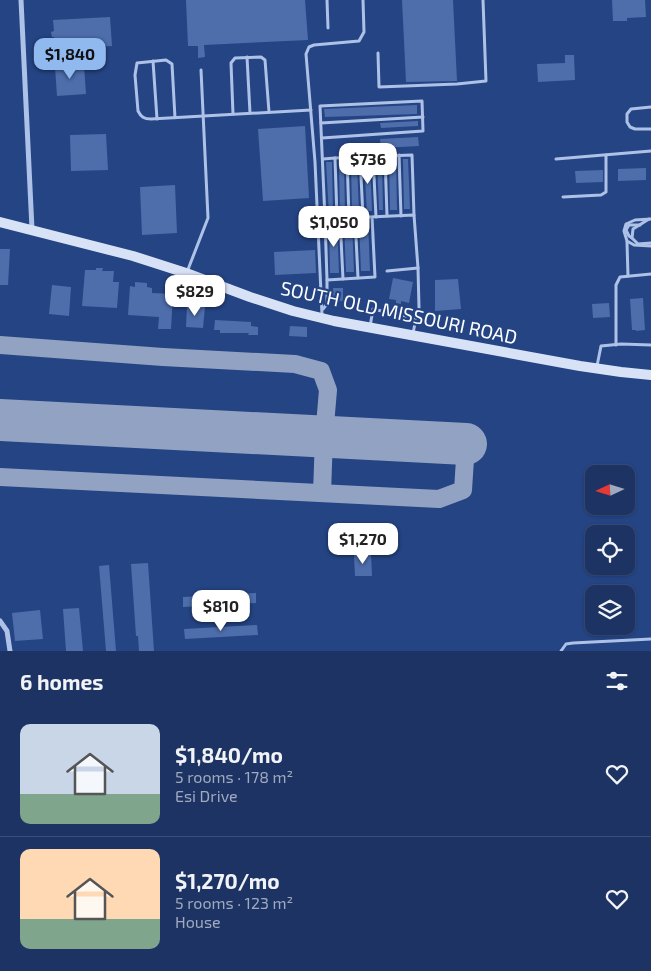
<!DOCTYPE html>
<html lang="en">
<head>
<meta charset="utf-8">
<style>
  :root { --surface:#1c3363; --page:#253b69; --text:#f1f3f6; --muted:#a0aabe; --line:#3a4e78; --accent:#90b9f0 }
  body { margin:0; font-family:"Exo 2",sans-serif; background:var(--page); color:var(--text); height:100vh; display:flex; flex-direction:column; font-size:19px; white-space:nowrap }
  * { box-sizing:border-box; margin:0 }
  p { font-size:16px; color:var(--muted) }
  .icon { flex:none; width:28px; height:28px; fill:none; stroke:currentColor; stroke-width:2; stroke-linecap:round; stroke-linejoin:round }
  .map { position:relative; height:651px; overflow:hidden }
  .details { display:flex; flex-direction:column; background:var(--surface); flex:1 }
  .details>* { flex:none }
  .needle { width:32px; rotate:266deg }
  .tools { position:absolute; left:585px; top:465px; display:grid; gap:10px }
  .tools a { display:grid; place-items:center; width:50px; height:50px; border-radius:10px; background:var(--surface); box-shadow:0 1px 4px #0004,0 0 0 1px var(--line); font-size:25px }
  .price { position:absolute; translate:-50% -42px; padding:0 11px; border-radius:10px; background:#fff; color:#222; font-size:16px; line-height:32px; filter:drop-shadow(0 1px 2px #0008) }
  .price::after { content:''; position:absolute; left:50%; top:30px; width:15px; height:11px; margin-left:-8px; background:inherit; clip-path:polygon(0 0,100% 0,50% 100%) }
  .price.current { background:var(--accent); color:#111 }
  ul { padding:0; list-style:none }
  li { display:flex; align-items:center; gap:15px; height:125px; padding:0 20px }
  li+li { border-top:1px solid var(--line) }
  li span { display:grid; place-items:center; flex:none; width:140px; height:100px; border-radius:10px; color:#555 }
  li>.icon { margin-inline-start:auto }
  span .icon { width:60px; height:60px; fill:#fffc; stroke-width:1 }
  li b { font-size:21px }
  h2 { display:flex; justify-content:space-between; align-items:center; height:60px; padding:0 20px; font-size:21px }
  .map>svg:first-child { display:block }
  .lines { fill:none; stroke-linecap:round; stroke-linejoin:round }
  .taxiway { stroke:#92a2c2; stroke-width:18 }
  .runway { stroke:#92a2c2; stroke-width:42 }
  .building { fill:#4d6dab }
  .service { stroke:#aec2e8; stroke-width:3 }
  .minor { stroke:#aec2e8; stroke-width:5 }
  .secondary { stroke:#d8e2f7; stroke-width:10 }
  .labels { text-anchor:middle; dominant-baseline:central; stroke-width:4.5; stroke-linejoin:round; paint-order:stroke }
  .street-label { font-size:19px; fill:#fff; stroke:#254484 }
</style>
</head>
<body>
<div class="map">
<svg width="651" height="651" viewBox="0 0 651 651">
  <rect width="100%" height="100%" fill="#254484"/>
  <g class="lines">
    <g class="taxiway">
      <path d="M0,345l163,12 132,7 26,7 7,19 -4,47 -2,56"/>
      <path d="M0,477l439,22 24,-9 3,-46"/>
    </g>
    <path class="runway" d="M0,420l466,24"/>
  </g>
  <g class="building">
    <path d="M186,0h119l3,40 -104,5 1,12 -7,1v-12h-10z"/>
    <path d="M402,0h51l4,81 -51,1z"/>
    <path d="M612,0h33l1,17 -19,1v3h-14z"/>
    <path d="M110,17l2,29 -57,3 -1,-12h-2l-1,-5 3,-1 -1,-11z"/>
    <path d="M565,55h9l1,25 -37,2 -1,-18 28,-1z"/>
    <path d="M84,65l2,29 -29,2 -2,-29z"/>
    <path d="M417,105v9l-92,3 -1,-8z"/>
    <path d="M418,121v5l-37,2 -1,-5z"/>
    <path d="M305,126l4,72 -46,3 -5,-72z"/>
    <path d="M106,134l2,36 -37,1 -1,-36z"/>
    <path d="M418,137l1,9 -38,2 -1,-9z"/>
    <path d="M389,159h7l1,51h-7z"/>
    <path d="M403,159h5l2,50h-6z"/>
    <path d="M364,160h6l2,51h-5v3z"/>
    <path d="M377,160h5l1,50h-4z"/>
    <path d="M339,161h5l1,54h-5z"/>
    <path d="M351,161h6l2,53h-7z"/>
    <path d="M326,162h6l1,53h-4z"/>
    <path d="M646,168v12l-28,1v-12z"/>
    <path d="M603,170v12l-27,1 -1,-12z"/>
    <path d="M175,185l2,48 -35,2 -2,-48z"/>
    <path d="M352,221l2,51h-8l-2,-50z"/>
    <path d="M359,221h9l2,50h-9z"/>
    <path d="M329,222h8l2,51h-9z"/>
    <path d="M0,249h10l-2,36h-8z"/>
    <path d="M315,250l1,23 -41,2 -1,-23z"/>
    <path d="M96,268h7l-1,3h12l-1,11h6l-2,26 -35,-2 3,-36h11z"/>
    <path d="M393,278l20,4 -4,21 -8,-2v3l-5,-1v-3l-7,-1z"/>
    <path d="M458,279l3,30 -26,2v-31z"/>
    <path d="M135,282l12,1v4l5,1v5l21,1 -2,35h-13l1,-12 -31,-2 2,-29 5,1z"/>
    <path d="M52,285l19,2 -2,29 -20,-2z"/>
    <path d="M333,288h10v13h-8v-4l-4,1 -1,-7h3z"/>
    <path d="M643,298l2,32 -9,1v-1h-4l-2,-31z"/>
    <path d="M609,303l1,14 -17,1 -1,-14z"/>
    <path d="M187,306l18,1 -2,21 -17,-1z"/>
    <path d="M215,320l36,2v4l7,1v8h-10l1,-2h-29v-3h-6z"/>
    <path d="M290,326l17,1v10l-18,-1z"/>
    <path d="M371,554l1,22h-17l-1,-21z"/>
    <path d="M148,563l6,88h-15l-1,-15h-2l-5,-72z"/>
    <path d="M109,565l7,86h-10l-7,-85z"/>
    <path d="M256,593v10l-73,4v-10z"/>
    <path d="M79,608l4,43h-17l-3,-42z"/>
    <path d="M40,610l3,29 -28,2 -3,-28z"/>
    <path d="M257,625l1,10 -73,4 -1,-10z"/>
  </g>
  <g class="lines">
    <g class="service">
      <path d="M327,0l1,28"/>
      <path d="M378,53l1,34 78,-3 29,-3 -3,-81"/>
      <path d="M247,57l3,56"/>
      <path d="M153,61l4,58"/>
      <path d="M651,107l-20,2 -4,5v8l3,5 5,2h16"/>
      <path d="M233,114l-2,-51 4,-5 26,-1 4,3 4,52"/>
      <path d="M175,118l-3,-54 -6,-4 -29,3 -2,12 3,36c3,6 6,8 13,8l160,-9"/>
      <path d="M321,123l102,-6"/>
      <path d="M322,138l101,-7 -1,-30 -102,5 5,113"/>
      <path d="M399,155l2,61"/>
      <path d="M360,156l3,61"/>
      <path d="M373,156l3,61"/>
      <path d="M385,156l2,60"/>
      <path d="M347,157l2,61"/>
      <path d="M335,158l77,-3 2,60"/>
      <path d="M323,159l12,-1 2,60"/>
      <path d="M556,159l95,-8"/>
      <path d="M563,197l38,-2 5,-3v-37"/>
      <path d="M355,217l3,61"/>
      <path d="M372,217l3,60 -48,3 -2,-61 89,-4 4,53"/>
      <path d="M340,218l3,61"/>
      <path d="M649,219l-16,10 -1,9 6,6 13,-1"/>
      <path d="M651,219l-16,1 -9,4 -2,7 3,10 7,4 17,1"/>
      <path d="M632,238l-3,-2 -3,-6 3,-5h11"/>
      <path d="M627,242l1,34"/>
      <path d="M387,271l31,-3 1,40 -3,11"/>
      <path d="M187,272l21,-54 -7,-148"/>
      <path d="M323,309l4,-5v-24"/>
      <path d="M322,315l-7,-153 -9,-108 3,-7 5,-2 45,-4 5,-9 -1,-32"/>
      <path d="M370,327l3,-18 43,10 -3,14"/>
      <path d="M616,345v-60l4,-8 31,-3"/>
      <path d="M597,366l4,-20 20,-2 30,1"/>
      <path d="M561,651l5,-7 7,-1 78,-4"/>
    </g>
    <g class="minor">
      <path d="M21,0l11,229"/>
      <path d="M0,621l7,10 3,20"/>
    </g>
    <path class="secondary" d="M0,222l133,34 53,17 64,24 43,14 41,10 246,45 41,6 30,3"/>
  </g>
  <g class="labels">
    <g class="street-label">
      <text transform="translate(399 312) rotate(12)">SOUTH OLD MISSOURI ROAD</text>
    </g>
  </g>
</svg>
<div class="tools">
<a><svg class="needle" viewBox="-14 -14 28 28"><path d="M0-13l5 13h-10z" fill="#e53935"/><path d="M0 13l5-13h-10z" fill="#a0aabe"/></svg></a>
<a><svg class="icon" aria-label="locate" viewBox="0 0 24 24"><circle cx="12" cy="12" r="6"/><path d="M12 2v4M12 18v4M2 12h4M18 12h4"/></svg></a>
<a><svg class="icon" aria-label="layers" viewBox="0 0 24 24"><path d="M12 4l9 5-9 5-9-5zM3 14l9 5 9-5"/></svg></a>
</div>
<b class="price current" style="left:70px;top:80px">$1,840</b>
<b class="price" style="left:368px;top:185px">$736</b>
<b class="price" style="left:334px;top:248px">$1,050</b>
<b class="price" style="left:195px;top:317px">$829</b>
<b class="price" style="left:363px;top:565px">$1,270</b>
<b class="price" style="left:221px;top:632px">$810</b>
</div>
<section class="details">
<h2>6 homes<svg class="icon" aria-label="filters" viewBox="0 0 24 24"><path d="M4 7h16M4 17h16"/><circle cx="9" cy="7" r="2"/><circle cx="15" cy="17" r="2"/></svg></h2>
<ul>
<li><span style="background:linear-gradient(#c9d6e8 70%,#7fa58c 0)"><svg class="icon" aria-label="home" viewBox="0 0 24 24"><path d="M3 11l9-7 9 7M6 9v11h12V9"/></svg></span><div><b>$1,840/mo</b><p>5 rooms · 178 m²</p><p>Esi Drive</p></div><svg class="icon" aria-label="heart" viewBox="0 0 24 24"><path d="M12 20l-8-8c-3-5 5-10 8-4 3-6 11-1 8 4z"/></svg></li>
<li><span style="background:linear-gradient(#ffd9b3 70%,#7fa58c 0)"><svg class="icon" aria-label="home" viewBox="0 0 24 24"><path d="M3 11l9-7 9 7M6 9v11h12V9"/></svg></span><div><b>$1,270/mo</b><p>5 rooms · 123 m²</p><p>House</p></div><svg class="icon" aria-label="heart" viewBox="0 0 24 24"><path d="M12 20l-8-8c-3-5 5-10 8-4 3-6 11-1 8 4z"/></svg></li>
</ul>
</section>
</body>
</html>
